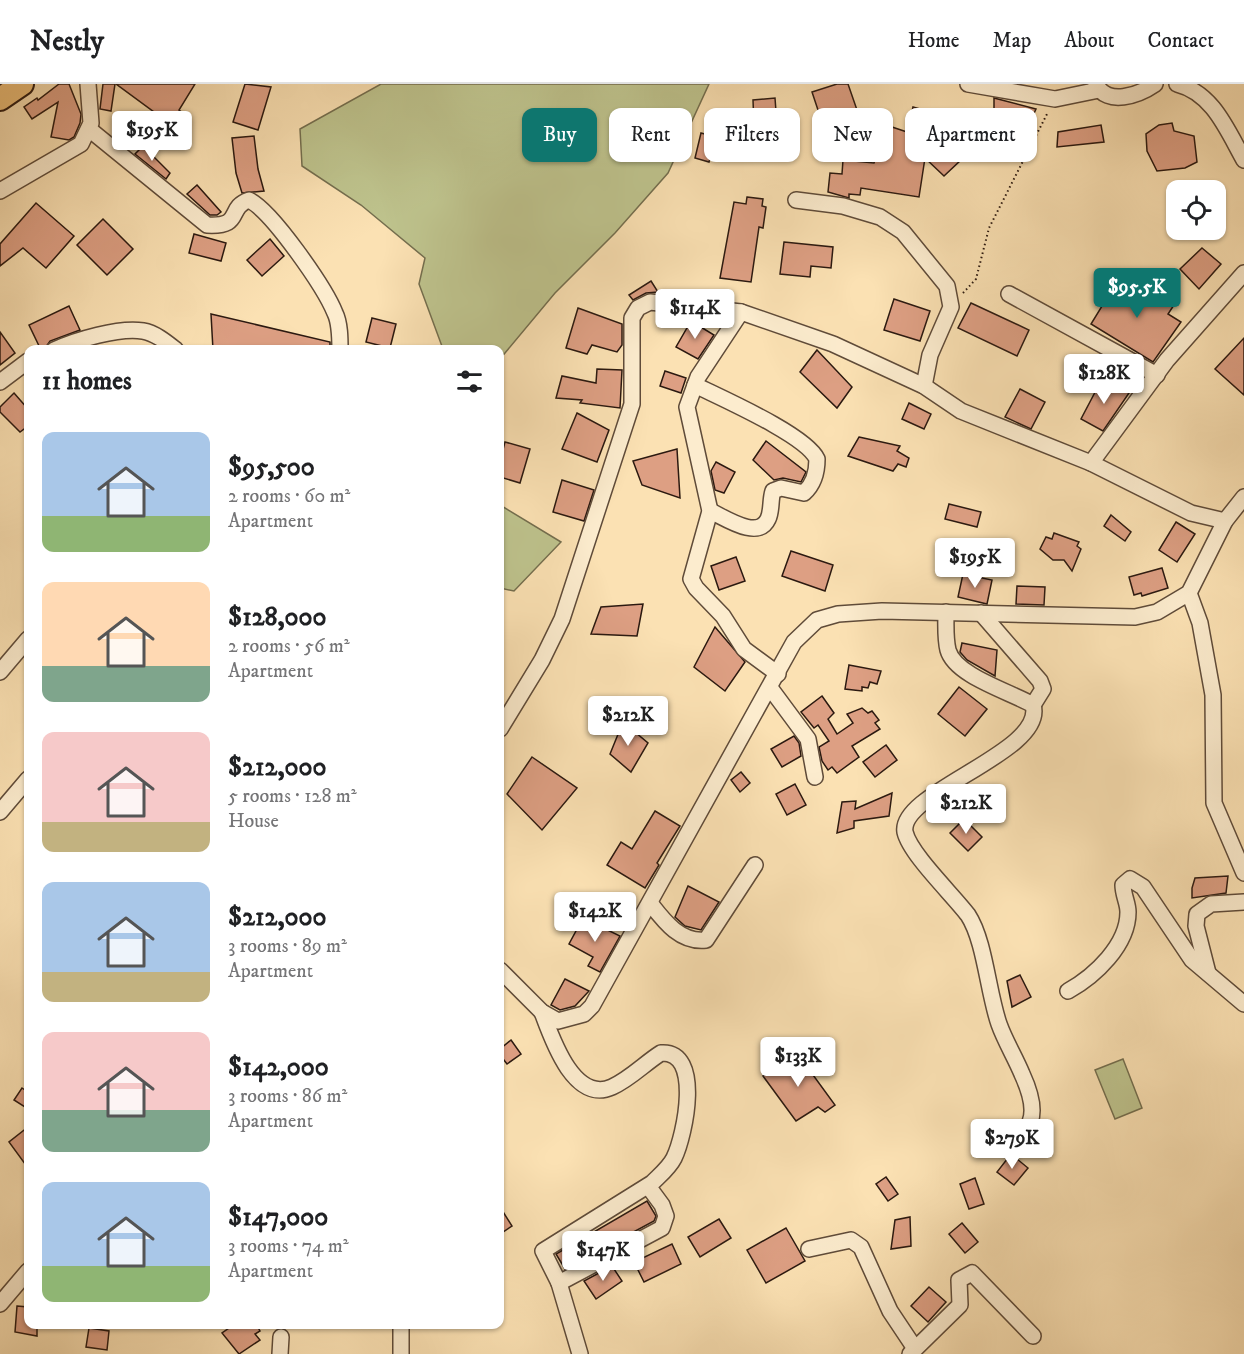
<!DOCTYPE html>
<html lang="en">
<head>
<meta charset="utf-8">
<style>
  :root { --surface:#fff; --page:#f6f6f6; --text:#202124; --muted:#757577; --line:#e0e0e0; --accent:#0f766e }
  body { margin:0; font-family:"IM FELL DW Pica",serif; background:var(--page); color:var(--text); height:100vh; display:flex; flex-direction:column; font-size:22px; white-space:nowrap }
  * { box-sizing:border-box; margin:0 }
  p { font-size:20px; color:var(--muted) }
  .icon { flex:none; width:33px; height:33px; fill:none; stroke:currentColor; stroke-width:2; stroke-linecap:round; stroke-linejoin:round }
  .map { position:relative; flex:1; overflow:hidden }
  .sheet { position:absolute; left:24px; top:261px; width:480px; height:984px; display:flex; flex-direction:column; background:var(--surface); border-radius:12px; box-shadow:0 2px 4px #0004 }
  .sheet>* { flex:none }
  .hud { position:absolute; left:522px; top:24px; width:570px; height:54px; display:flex; gap:12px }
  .controls { position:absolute; left:1166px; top:96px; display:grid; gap:12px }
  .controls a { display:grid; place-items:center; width:60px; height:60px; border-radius:12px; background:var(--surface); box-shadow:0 2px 4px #0004; font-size:30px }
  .price { position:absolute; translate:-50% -51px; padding:0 14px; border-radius:6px; background:#fff; color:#222; font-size:20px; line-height:39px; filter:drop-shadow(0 2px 3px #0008) }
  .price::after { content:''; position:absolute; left:50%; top:36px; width:18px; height:14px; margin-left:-9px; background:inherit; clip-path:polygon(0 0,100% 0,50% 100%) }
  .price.active { background:var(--accent); color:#fff }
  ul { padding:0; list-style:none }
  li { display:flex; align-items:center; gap:18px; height:150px; padding:0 18px }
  li span { display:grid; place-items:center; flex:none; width:168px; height:120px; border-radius:12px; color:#555 }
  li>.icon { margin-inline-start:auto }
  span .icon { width:72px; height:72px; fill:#fffc; stroke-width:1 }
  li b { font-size:26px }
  h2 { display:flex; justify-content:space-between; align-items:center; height:72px; padding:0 18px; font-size:26px }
  .chip { padding:0 21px; border-radius:12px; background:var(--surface); box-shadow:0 2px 4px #0004; font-size:21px; line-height:54px }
  .chip.active { background:var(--accent); color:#fff }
  header { display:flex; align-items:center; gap:36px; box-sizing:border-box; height:84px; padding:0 30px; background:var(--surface); border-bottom:2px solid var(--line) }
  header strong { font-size:28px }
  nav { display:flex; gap:33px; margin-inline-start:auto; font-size:21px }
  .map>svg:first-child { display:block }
  .green { fill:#bec38d; stroke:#746e4e; stroke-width:1.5 }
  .building { fill:#dd9f83; stroke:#2b1910; stroke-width:1.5 }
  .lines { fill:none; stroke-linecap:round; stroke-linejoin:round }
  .minor-casing { stroke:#5f4b39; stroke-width:18 }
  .highway-casing { stroke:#2b1910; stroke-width:26 }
  .path { stroke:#2b1910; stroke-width:2; stroke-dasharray:1.5 3; stroke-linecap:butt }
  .minor { stroke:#fcecce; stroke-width:15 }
  .highway { stroke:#eec07a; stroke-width:22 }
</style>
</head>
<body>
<header>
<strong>Nestly</strong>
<nav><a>Home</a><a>Map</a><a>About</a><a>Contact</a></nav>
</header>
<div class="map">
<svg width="1244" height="1270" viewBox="0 0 1244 1270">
  <rect width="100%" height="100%" fill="#fbe1b3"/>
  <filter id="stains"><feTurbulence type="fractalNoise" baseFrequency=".00333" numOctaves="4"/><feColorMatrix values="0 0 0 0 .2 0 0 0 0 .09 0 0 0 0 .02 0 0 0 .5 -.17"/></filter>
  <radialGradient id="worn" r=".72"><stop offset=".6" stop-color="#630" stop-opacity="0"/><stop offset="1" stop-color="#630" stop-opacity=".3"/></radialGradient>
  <g class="green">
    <path d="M381,0h328l-41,89 -53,60 -60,60 -55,66v-9l-57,-1 -24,-65 6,-26 -64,-53 -59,-39 -2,-37z"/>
    <path d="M500,421l61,37 -47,49 -14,-3z"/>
    <path d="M1123,975l19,49 -27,11 -20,-49z"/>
  </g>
  <g class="building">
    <path d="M59,0h10l12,30 -1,9 -6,14 -5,3 -18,-3 7,-35 -26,17 -8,-12 13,-9 1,2z"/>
    <path d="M103,0h12l-4,27 -11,-2z"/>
    <path d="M116,0h79l-16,26 8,6 -7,15z"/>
    <path d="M245,0l26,3 -13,43 -25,-8z"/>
    <path d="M837,0h11l9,26 -35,12 -10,-30z"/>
    <path d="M775,14l2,27 -23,1 -1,-26z"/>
    <path d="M994,14l42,11 -5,11 -37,-6z"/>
    <path d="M913,23l114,33 -6,19 -106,-32 48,31 -19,18 -19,-18 -6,39 -58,-9 -1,7 -11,-1v4l-21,-6 2,-19 12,1 1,-14 31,3 12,-38 21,7z"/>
    <path d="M1172,39l2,8 20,5 3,26 -12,6 -28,3 -10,-20 -1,-17 13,-9z"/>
    <path d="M1101,41l3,17 -47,5 1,-15z"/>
    <path d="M701,49l15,4 -7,25 -14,-4z"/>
    <path d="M254,52l4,33 6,22 -22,2 -6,-20 -4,-35z"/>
    <path d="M143,62l27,27 -4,6 -31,-25z"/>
    <path d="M197,101l24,27 -4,3h-7l-23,-21z"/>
    <path d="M747,113l16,2 -1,7 4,1 -3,21 -4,-1 -8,55 -31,-4 14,-76 12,2z"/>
    <path d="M36,119l38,33 -28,32 -23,-20 -23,18v-22z"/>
    <path d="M103,135l30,30 -26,26 -30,-30z"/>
    <path d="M194,150l32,9 -5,18 -32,-8z"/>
    <path d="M270,155l14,17 -22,20 -15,-16z"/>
    <path d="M784,158l49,5 -2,21 -20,-2 -1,11 -30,-3z"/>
    <path d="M1202,164l19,16 -22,25 -19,-20z"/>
    <path d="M1121,191l53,30 -6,9 13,8 -28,40 -62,-38z"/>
    <path d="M651,197l7,11 -12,1 -13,7 -4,-5z"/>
    <path d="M894,215l36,12 -10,30 -36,-11z"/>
    <path d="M971,219l58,27 -12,26 -59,-28z"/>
    <path d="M69,222l11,24 -30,11 -6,9h-3l-12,-25z"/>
    <path d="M578,224l44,16v21l-5,7 -25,-7 -5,9 -21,-6z"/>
    <path d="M211,230l119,28v8h-117z"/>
    <path d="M372,234l24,6 -6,24 -24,-6z"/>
    <path d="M691,237l23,14 -16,24 -22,-12z"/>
    <path d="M0,248l15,21 -15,12z"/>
    <path d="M1244,254v57l-29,-26z"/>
    <path d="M817,266l35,37 -15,21 -37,-36z"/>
    <path d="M597,285l25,1 -2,38 -40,-5 2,-3 -26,-2 6,-22 34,7z"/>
    <path d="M665,287l21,7 -5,15 -21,-7z"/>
    <path d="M1102,295l27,14 -26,38 -22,-12z"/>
    <path d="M1020,305l25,13 -14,27 -26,-12z"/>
    <path d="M14,309l14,16v17l-8,6 -20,-20v-5z"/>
    <path d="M909,319l22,11 -7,15 -22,-10z"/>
    <path d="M577,329l32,17 -12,32 -35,-13z"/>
    <path d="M859,353l41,9 -3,5 12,7 -3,9 -8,-3 -5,7 -45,-15z"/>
    <path d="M766,357l40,31 -5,10 -18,-4 -9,2 -21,-20z"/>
    <path d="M505,358l25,7 -10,34 -20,-6v-16z"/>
    <path d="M677,365l3,49 -38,-13 -9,-24z"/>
    <path d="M716,378l19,10 -11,21 -9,-3 -4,-19z"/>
    <path d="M562,396l32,10 -10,31 -31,-9z"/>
    <path d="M949,420l32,8 -4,15 -32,-8z"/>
    <path d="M1111,431l20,17 -6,9 -21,-15z"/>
    <path d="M1176,438l19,12 -18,28 -18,-12z"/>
    <path d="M1054,449l25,9 -2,4 4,3 -9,22 -8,-11h-11l-13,-11 6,-12 6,2z"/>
    <path d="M791,467l42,14 -8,26 -43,-15z"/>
    <path d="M736,473l9,24 -26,9 -8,-24z"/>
    <path d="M1162,484l6,20 -26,8 -1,-3 -7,2 -5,-18z"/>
    <path d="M963,490l29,6 -5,24 -29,-7z"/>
    <path d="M1017,502l28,1 -1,18 -28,-1z"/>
    <path d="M643,520l-6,32 -46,-2 10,-27z"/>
    <path d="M715,543l30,35 -20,29 -31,-24z"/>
    <path d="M962,559l35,7 -2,26 -28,-16 -7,-8z"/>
    <path d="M849,581l32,6 -4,13 -7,-2 -2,6 -6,-1v4l-17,-2z"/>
    <path d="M959,603l28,22 -22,27 -27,-22z"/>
    <path d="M822,612l12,17 -6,6 9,15 16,-11 -6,-9 15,-6 6,5 4,-2 7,9 -4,3 5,6 -28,17 7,11 -22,16 -5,-6 -4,3 -6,-9 -3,-14 10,-6 -11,-16 -4,3 -13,-16z"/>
    <path d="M623,638l25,21 -17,29 -21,-18z"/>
    <path d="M794,652l5,7 2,13 -19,11 -11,-18z"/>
    <path d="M886,661l11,15 -22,17 -12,-15z"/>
    <path d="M532,673l45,31 -35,42 -35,-36z"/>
    <path d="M741,688l9,11 -10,9 -9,-12z"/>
    <path d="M795,700l11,21 -19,10 -11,-21z"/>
    <path d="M892,709l-3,23 -35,5v7l-17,5 5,-31 14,-1 -1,8z"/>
    <path d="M655,727l25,15 -23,37 2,2 -14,23 -38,-23 14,-23 11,7z"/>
    <path d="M964,735l18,18 -14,14 -18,-18z"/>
    <path d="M1228,792l-2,17 -34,5v-10l3,-10z"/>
    <path d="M688,802l31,16 -18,28 -16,-4 -10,-9z"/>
    <path d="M583,834l37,18 -20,36 -12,-6 5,-9 -24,-13z"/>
    <path d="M1020,891l11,22 -19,10 -5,-26z"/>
    <path d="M565,895l24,12 -14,15 -15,4 -9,-5z"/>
    <path d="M511,956l10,14 -14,10 -7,-9v-6z"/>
    <path d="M797,969l38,52 -10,7 -7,-5 -22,14 -33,-45z"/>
    <path d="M22,1004l6,4v17l-14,-9z"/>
    <path d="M28,1043v41l-19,-26z"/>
    <path d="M1011,1070l17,14 -14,17 -17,-13z"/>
    <path d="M886,1093l12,17 -10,7 -12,-17z"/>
    <path d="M975,1094l9,26 -15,5 -9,-25z"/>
    <path d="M647,1117l9,15 -2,5 -89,48 -9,-15z"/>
    <path d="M500,1123l12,19 -12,8z"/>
    <path d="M910,1133l1,29 -20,3 4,-29z"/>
    <path d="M719,1135l12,19 -31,19 -12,-20z"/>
    <path d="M962,1139l16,19 -13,11 -16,-19z"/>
    <path d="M786,1144l19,33 -39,22 -19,-33z"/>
    <path d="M672,1160l9,20 -37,18 -10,-20z"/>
    <path d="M612,1182l10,15 -26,18 -12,-18z"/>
    <path d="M929,1203l17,15 -18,20 -17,-16z"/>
    <path d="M17,1222l11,1v17h9v12l-22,-4z"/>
    <path d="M235,1240h21l4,7 -5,3 5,6 -21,14 -17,-21z"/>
    <path d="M89,1244l20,3 -2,19 -21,-3z"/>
  </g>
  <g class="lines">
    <g class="minor-casing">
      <g id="minor">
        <path d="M968,0l87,15 44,-9"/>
        <path d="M1096,0c11,23 43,11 59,0"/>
        <path d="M1177,0c36,9 50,46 67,76"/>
        <path d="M89,45l118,96c37,2 19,-17 42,-25 23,11 76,88 86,113 5,10 5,26 5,37"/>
        <path d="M0,107l81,-47 10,-21 -3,-39"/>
        <path d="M796,116l47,6 37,11 23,15 44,54 4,21 -21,48 -6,31"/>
        <path d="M1009,210l148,81"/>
        <path d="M741,228l-43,65 -11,30 23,104 -19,68 5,9 27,28 21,33 34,25"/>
        <path d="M54,266c22,-10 65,-23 89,-19 12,2 23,11 33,19"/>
        <path d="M0,298l28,-21"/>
        <path d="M695,301c26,13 111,50 122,74 0,13 -3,25 -13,34l-23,-5 -8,3c-3,9 -1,20 -5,28 -10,22 -44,-2 -58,-8"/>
        <path d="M1091,379l76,-103 77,-87"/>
        <path d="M1189,509l11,30 13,72 1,108 30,70"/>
        <path d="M946,528c0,12 -1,26 2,38 7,26 63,42 85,55 14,47 -135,87 -128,127 5,22 48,63 63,83 17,26 20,78 31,109 6,17 16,33 23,50 6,13 14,33 8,48 -7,20 -30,22 -49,26"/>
        <path d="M981,529l59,68 3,8 -10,16"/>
        <path d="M0,588l28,-33"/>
        <path d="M771,605l37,50 7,38"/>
        <path d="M500,645l42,-69 20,-41 70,-215v-86l6,-10 12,-6 91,10 92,32 91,42 37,25 130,52 100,50 34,8"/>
        <path d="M0,728l28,-33"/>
        <path d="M650,819c14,18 30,40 56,37l49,-75"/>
        <path d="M500,886l42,42 16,9 26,-7 8,-8 202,-364 23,-22 21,-6 44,-3 253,6 22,-5 32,-19 36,-72 19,-24"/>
        <path d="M1208,889l-12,-47 1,-12 14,-10 33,-2"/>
        <path d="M1068,907c27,-15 60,-46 60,-79 0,-9 -5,-17 -5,-27l7,-6 13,8 49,73 52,44"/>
        <path d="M542,928c10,27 32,92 70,75 18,-8 33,-24 49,-34 42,-3 24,82 13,105 -5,10 -14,17 -22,25l-109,68 16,32 103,-55 4,-12 -4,-11 -14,-19"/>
        <path d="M809,1165l42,-9 10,7 29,64 24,36"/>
        <path d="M559,1199l21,71"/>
        <path d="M0,1220l28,-33"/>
        <path d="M401,1240v30"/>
        <path d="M280,1270l1,-17"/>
        <path d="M910,1270l50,-49 -1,-25 13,-7 61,63"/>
      </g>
    </g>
    <g class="highway-casing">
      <path id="highway" d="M0,15l22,-15"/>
    </g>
    <path class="path" d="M963,209l13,-14 13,-51 59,-116"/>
    <use href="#minor" class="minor"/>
    <use href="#highway" class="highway"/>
  </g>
  <rect width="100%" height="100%" filter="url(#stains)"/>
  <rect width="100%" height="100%" fill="url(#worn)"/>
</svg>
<div class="controls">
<a><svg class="icon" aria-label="locate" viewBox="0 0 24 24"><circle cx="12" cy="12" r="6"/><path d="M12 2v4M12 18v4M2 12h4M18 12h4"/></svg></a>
</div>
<b class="price" style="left:152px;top:78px">$195K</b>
<b class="price active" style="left:1137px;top:235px">$95.5K</b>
<b class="price" style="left:695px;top:256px">$114K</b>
<b class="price" style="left:1104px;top:321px">$128K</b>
<b class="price" style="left:975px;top:505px">$195K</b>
<b class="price" style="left:628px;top:663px">$212K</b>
<b class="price" style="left:966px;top:751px">$212K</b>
<b class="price" style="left:595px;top:859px">$142K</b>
<b class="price" style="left:798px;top:1004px">$133K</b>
<b class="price" style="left:1012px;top:1086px">$279K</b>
<b class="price" style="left:603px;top:1198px">$147K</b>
<div class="hud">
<a class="chip active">Buy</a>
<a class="chip">Rent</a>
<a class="chip">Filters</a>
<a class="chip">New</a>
<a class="chip">Apartment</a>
</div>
<section class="sheet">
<h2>11 homes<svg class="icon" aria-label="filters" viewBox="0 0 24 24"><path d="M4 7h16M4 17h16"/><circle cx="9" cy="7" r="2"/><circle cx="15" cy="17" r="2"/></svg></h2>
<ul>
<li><span style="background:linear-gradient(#a9c7e8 70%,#8fb573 0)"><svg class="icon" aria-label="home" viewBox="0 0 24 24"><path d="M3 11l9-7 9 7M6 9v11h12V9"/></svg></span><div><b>$95,500</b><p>2 rooms · 60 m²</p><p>Apartment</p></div></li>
<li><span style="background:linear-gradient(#ffd9b3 70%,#7fa58c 0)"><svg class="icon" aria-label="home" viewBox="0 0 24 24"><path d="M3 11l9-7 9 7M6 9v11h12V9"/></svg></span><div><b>$128,000</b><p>2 rooms · 56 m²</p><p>Apartment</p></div></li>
<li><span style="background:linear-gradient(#f6c9c9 75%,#c2b280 0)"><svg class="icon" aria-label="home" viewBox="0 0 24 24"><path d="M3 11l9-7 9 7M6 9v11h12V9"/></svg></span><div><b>$212,000</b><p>5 rooms · 128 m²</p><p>House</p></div></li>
<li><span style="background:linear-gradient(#a9c7e8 75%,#c2b280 0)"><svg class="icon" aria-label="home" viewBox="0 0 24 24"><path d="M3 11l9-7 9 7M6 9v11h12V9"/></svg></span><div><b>$212,000</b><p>3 rooms · 89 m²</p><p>Apartment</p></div></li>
<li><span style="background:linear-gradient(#f6c9c9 65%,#7fa58c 0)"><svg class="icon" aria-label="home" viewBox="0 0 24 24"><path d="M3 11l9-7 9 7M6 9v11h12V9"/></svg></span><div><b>$142,000</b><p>3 rooms · 86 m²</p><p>Apartment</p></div></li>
<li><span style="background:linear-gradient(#a9c7e8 70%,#8fb573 0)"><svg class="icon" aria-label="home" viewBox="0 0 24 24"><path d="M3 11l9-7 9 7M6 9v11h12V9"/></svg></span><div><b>$147,000</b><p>3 rooms · 74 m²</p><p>Apartment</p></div></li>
</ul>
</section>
</div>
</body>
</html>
